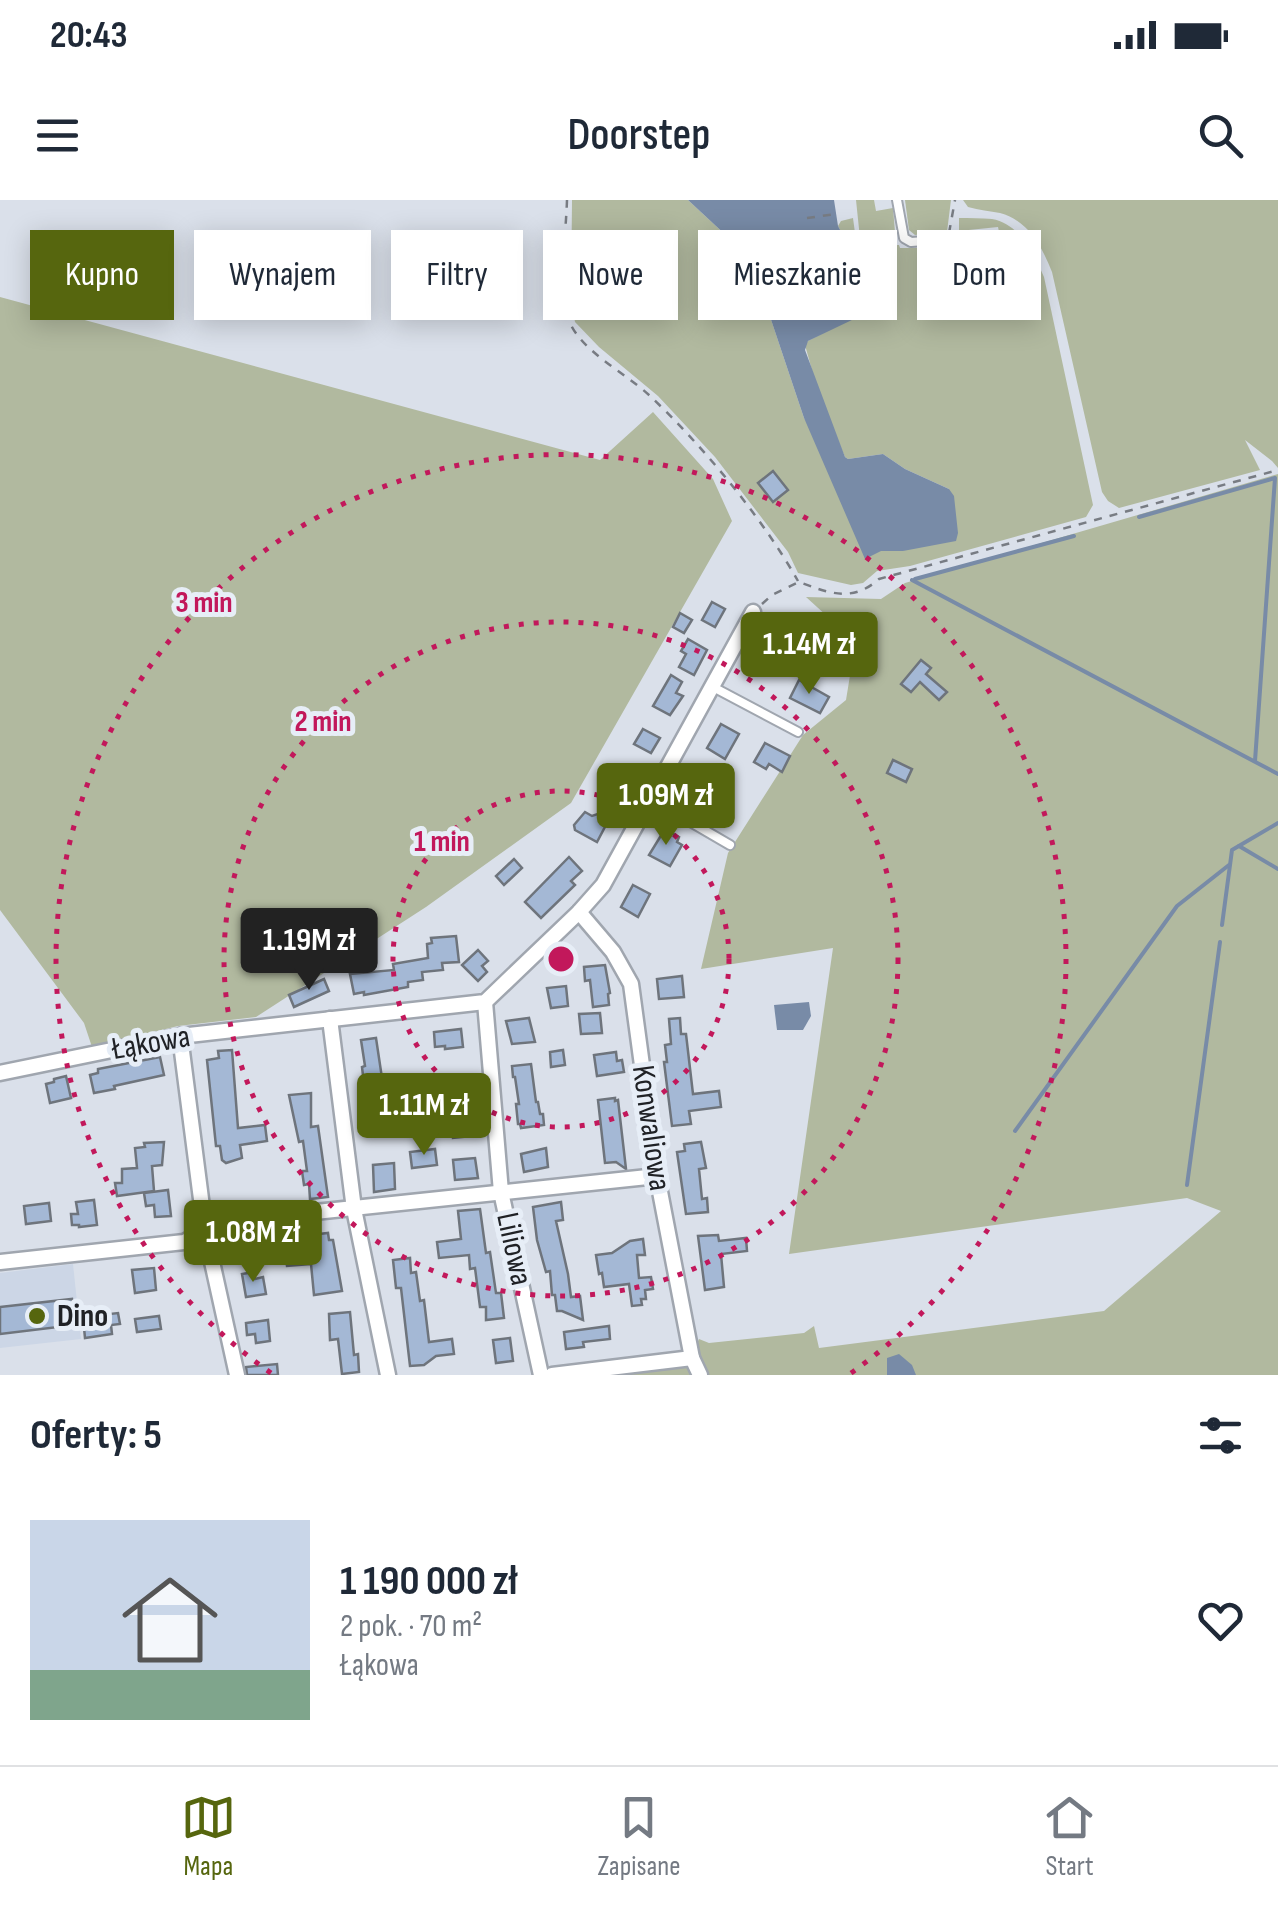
<!DOCTYPE html>
<html lang="pl">
<head>
<meta charset="utf-8">
<style>
  :root { --surface:#fff; --page:#f2f2f3; --text:#1f2937; --muted:#747a83; --line:#e0e1e3; --accent:#56660e }
  body { margin:0; font-family:"Sofia Sans Condensed",sans-serif; background:var(--page); color:var(--text); height:100vh; display:flex; flex-direction:column; font-size:38px; white-space:nowrap }
  * { box-sizing:border-box; margin:0 }
  p { font-size:32px; color:var(--muted) }
  .icon { flex:none; width:55px; height:55px; fill:none; stroke:currentColor; stroke-width:2; stroke-linecap:round; stroke-linejoin:round }
  .map { position:relative; height:1175px; overflow:hidden }
  .panel { display:flex; flex-direction:column; background:var(--surface); flex:1 }
  .panel>* { flex:none }
  .guide { position:absolute; left:30px; top:30px; width:1220px; height:90px; display:flex; gap:20px }
  .price { position:absolute; translate:-50% -85px; padding:0 22px; border-radius:10px; background:var(--accent); color:#fff; font-size:32px; line-height:65px; filter:drop-shadow(0 2px 5px #0008) }
  .price::after { content:''; position:absolute; left:50%; top:60px; width:30px; height:22px; margin-left:-15px; background:inherit; clip-path:polygon(0 0,100% 0,50% 100%) }
  .price.active { background:#222; color:#fff }
  ul { padding:0; list-style:none }
  li { display:flex; align-items:center; gap:30px; height:250px; padding:0 30px }
  li+li { border-top:2px solid var(--line) }
  li span { display:grid; place-items:center; flex:none; width:280px; height:200px; border-radius:0px; color:#555 }
  li>.icon { margin-inline-start:auto }
  span .icon { width:120px; height:120px; fill:#fffc; stroke-width:1 }
  li b { font-size:42px }
  h2 { display:flex; justify-content:space-between; align-items:center; height:120px; padding:0 30px; font-size:42px }
  .tag { padding:0 35px; border-radius:0px; background:var(--surface); box-shadow:0 5px 25px #0003; font-size:35px; line-height:90px }
  .tag.active { background:var(--accent); color:#fff }
  .status { display:flex; justify-content:space-between; align-items:center; height:70px; padding:0 50px; background:var(--surface); direction:ltr }
  .status svg { height:28px; fill:currentColor }
  header { display:flex; justify-content:space-between; align-items:center; height:130px; padding:0 30px; background:var(--surface); font-size:45px; font-weight:600 }
  .menu { display:flex; justify-content:space-around; align-items:center; height:140px; border-top:2px solid var(--line); background:var(--surface); font-size:28px; color:var(--muted) }
  .menu a { display:grid; justify-items:center; gap:5px }
  .menu .active { color:var(--accent) }
  .map>svg:first-child { display:block }
  .built { fill:#ccd6e6 }
  .green { fill:#b1b99f }
  .water { fill:#788ba7 }
  .lines { fill:none; stroke-linecap:round; stroke-linejoin:round }
  .stream { stroke:#788ba7; stroke-width:4 }
  .building { fill:#a4b8d5; stroke:#6e747c; stroke-width:2.5 }
  .lane-casing { stroke:#a0a6af; stroke-width:12 }
  .street-casing { stroke:#a0a6af; stroke-width:19 }
  .path { stroke:#787c83; stroke-width:2.5; stroke-dasharray:8 8; stroke-linecap:butt }
  .lane { stroke:#fff; stroke-width:8 }
  .street { stroke:#fff; stroke-width:14 }
  .ring { fill:none; stroke:#c2185b; stroke-width:5; stroke-dasharray:5 10 }
  .poi-dot { fill:#56660e; stroke:#e7eef7; stroke-width:4 }
  .labels { text-anchor:middle; dominant-baseline:central; stroke-width:10; stroke-linejoin:round; paint-order:stroke }
  .street-label { font-size:32px; fill:#202226; stroke:#e7eef7 }
  .poi-label { font-size:32px; font-weight:bold; fill:#202226; stroke:#e7eef7; text-anchor:start }
  .centre { fill:#c2185b; stroke:#e7eef7; stroke-width:5 }
  .ring-label { font-size:30px; text-anchor:middle; font-weight:bold; fill:#c2185b; stroke:#e7eef7; stroke-width:10; stroke-linejoin:round; paint-order:stroke }
</style>
</head>
<body>
<div class="status"><b>20:43</b><svg viewBox="0 0 49 12"><path d="M0 12V9h3v3zM5 12V6h3v6zM10 12V3h3v9zM15 12V0h3v12zM26 1h20v11H26zM47 4h2v5h-2z"/></svg></div>
<header><svg class="icon" aria-label="menu" viewBox="0 0 24 24"><path d="M4 6h16M4 12h16M4 18h16"/></svg>Doorstep<svg class="icon" aria-label="search" viewBox="0 0 24 24"><circle cx="10" cy="10" r="6"/><path d="M15 15l6 6"/></svg></header>
<div class="map">
<svg width="1278" height="1175" viewBox="0 0 1278 1175">
  <rect width="100%" height="100%" fill="#dae0ea"/>
  <path class="built" d="M73,1064l8,75 -81,9v-75z"/>
  <g class="green">
    <path d="M572,0h116l57,53 7,10 52,155 77,133h22l46,-62 -44,-20 -22,-15 -35,5 -3,-2 -4,-9 -26,-67 -10,-36 3,-4 71,-37 -41,-78 3,-5 12,-3 4,30h4l-5,-48h18l2,11 17,-3 2,24 -17,2v11h21l1,3h32l5,44 23,3 65,-12 -6,-32 -16,-1 -5,-23 -39,4v-13c10,0 22,0 33,1 28,5 42,35 52,58l49,228 -7,12 -176,49 -33,5 -14,12 -12,2 -53,-12 -10,-21 -73,-95 -57,-61 -59,-49 -24,-25 -4,-22z"/>
    <path d="M905,0h46l-4,32 -32,3 -6,-5z"/>
    <path d="M963,0h315v268l-6,-7 -27,-21 15,30 -141,38 -11,-7 -6,-9 -50,-220c-10,-25 -23,-51 -52,-59 -10,-2 -21,-3 -32,-6z"/>
    <path d="M0,97l600,163 53,-48 60,67 19,42 -161,282 -145,104 -170,110 -78,9 -86,21 -8,-24 -84,-113z"/>
    <path d="M1278,274v901h-700l110,-12 11,-24 10,4 95,-10 10,-7 5,22 285,-37 117,-100 -34,-13 -398,56 44,-306 -132,21 27,-116 75,-118 43,-35 8,-49 -15,-24 -33,-30 75,2 24,-16z"/>
  </g>
  <g class="water">
    <path d="M688,0h146l4,26 41,78 -2,4 -69,33 -3,9 40,107 3,2 35,-5 22,15 44,20 5,7 4,37 -2,8 -53,10h-22l-16,8 -61,-141 -52,-155 -7,-10z"/>
    <path d="M809,802l2,14 -8,14h-26l-3,-25z"/>
    <path d="M899,1154l13,11 4,10h-29v-17z"/>
  </g>
  <g class="lines">
    <g class="stream">
      <path d="M1139,317l136,-39 -20,283"/>
      <path d="M915,379l159,-43"/>
      <path d="M912,380l366,194"/>
      <path d="M1239,646l39,23"/>
      <path d="M1222,725l10,-75 46,-27"/>
      <path d="M1015,931l162,-225 52,-41"/>
      <path d="M1187,985l33,-243"/>
    </g>
  </g>
  <g class="building">
    <path d="M1003,56l3,24 -54,5 -3,-24z"/>
    <path d="M773,271l15,19 -15,12 -15,-19z"/>
    <path d="M712,402l13,7 -10,18 -13,-7z"/>
    <path d="M680,413l12,7 -8,13 -11,-6z"/>
    <path d="M776,428l23,20 -15,18 -10,-8 7,-8 -13,-12z"/>
    <path d="M688,439l19,11 -13,25 -15,-8 7,-13 -5,-3z"/>
    <path d="M921,460l10,8 -5,6 21,18 -8,8 -19,-18 -9,10 -10,-8z"/>
    <path d="M671,475l11,7 -6,11 7,3 -13,19 -17,-9z"/>
    <path d="M799,480l30,17 -9,16 -30,-15z"/>
    <path d="M721,524l18,10 -14,25 -18,-11z"/>
    <path d="M643,529l17,9 -9,15 -17,-9z"/>
    <path d="M765,543l25,13 -8,16 -13,-8 -3,5 -12,-7z"/>
    <path d="M893,560l19,9 -6,13 -19,-9z"/>
    <path d="M702,571l8,4 6,-2 2,15 -6,11 4,2 -6,11 -29,-16 7,-12 5,3z"/>
    <path d="M585,612l7,4 12,-4 -4,7 7,4 -10,19 -22,-12 -1,-5z"/>
    <path d="M665,629l14,8 -2,5 5,3 -12,21 -21,-11z"/>
    <path d="M569,657l13,14 -11,10 4,4 -34,33 -16,-16z"/>
    <path d="M514,659l8,9 -18,17 -8,-9z"/>
    <path d="M633,685l17,9 -12,23 -17,-10z"/>
    <path d="M456,736l3,26 -17,1 1,7 -21,2 1,8 -15,2v5l-44,8v-3l-10,2 -4,-20 44,-4 -1,-6 35,-6 -1,-14 5,-1 -1,-5z"/>
    <path d="M478,750l10,11 -6,5 5,6 -9,9 -16,-16z"/>
    <path d="M605,765l5,28 -2,1 1,11 -16,2 -3,-27 -5,1 -1,-14z"/>
    <path d="M682,776l2,21 -25,2 -2,-20z"/>
    <path d="M324,779l5,12 -35,16 -5,-12z"/>
    <path d="M566,786l2,20 -17,2 -4,-20z"/>
    <path d="M600,813l2,20 -21,1 -2,-20z"/>
    <path d="M529,818l6,24 -23,2 -6,-23z"/>
    <path d="M680,818l1,16h5l7,60 26,-3 2,16 -32,4 2,13 -19,2 -8,-64h3l-2,-17 6,-1 -2,-25z"/>
    <path d="M461,829l2,18 -18,2v-3l-10,1 -1,-15z"/>
    <path d="M376,838l9,60 -19,3 -4,-34 3,-1 -4,-26z"/>
    <path d="M232,850l6,78 27,-3 2,16 -27,4 2,13 -16,5 -4,-3 -2,-14h-4l-9,-86 12,-2 -1,-7z"/>
    <path d="M563,850l2,15 -14,2 -1,-15z"/>
    <path d="M616,852l1,9 5,-1 2,12 -27,4 -3,-21z"/>
    <path d="M160,857l4,18 -50,11 1,3 -21,4 -4,-18 8,-2v-4z"/>
    <path d="M531,864l5,38h2l2,12h3l1,11 -23,3 -1,-4h-2l-2,-20h3l-4,-27h-2l-1,-11z"/>
    <path d="M66,876l5,22 -21,5 -4,-19 8,-2v-3z"/>
    <path d="M415,889l2,19 -6,1 3,22 -21,3 -5,-42z"/>
    <path d="M311,893v34l7,-1 10,71 -18,2 -1,-15 -5,1 -2,-14h5l-4,-30 -4,1 -10,-47z"/>
    <path d="M615,898v3l3,-1 8,69 -10,-7 -11,1 -7,-63z"/>
    <path d="M464,911l1,6h6l2,19 -20,2 -2,-25z"/>
    <path d="M164,942l-2,23 -10,1 2,25 -37,5 -2,-13h7v-14l15,-1 -2,-20 10,-1 -1,-4z"/>
    <path d="M701,942l5,26 -7,1 3,30 5,-1 1,14 -22,2 -9,-62 8,-1 -1,-7z"/>
    <path d="M546,948l2,19 -24,5 -3,-18z"/>
    <path d="M435,949l2,16 -25,3 -2,-16z"/>
    <path d="M475,958l3,20 -23,2 -2,-20z"/>
    <path d="M394,963l1,26 -21,3 -1,-27z"/>
    <path d="M168,990l3,26 -16,1 -1,-12 -8,1 -2,-13z"/>
    <path d="M94,1000l3,25 -18,2v-2h-7l-1,-11h7l-2,-12z"/>
    <path d="M561,1002l2,18 -7,1 12,53 3,23 9,-1 3,24 -21,-9h-5l-2,-16h-3l-2,-24 -4,1 -9,-32 -4,-33z"/>
    <path d="M49,1003l2,18 -25,3 -2,-18z"/>
    <path d="M480,1009l6,44 4,-1 6,41h5l3,25 -18,2v-13h-6l-5,-39 -5,1 -1,-14 -30,3 -2,-16 24,-3 -3,-28z"/>
    <path d="M328,1033l1,7h4l9,51 -28,4 -3,-31 -24,2 -2,-17 26,-3 -1,-11z"/>
    <path d="M718,1035l1,6 27,-3 1,13 -26,3 3,33 -19,3 -7,-54z"/>
    <path d="M643,1039l2,16h-8l2,23 12,-1 2,12 -8,1 1,9h-5l1,6 -10,1 -3,-22 -25,3 -2,-14 -3,1 -3,-19 16,-2 18,-12z"/>
    <path d="M410,1058l1,15 5,-1 4,29 4,-1 5,42 23,-3 2,15 -18,2 -12,9 -14,1 -9,-78h-5l-3,-28z"/>
    <path d="M154,1068l2,22 -21,3 -3,-23z"/>
    <path d="M254,1072l1,7 8,-2 3,17 -20,3 -4,-23z"/>
    <path d="M72,1099l3,26 -75,9v-27z"/>
    <path d="M350,1112l4,43 4,-1 1,18 -17,2 -4,-35 -8,1 -1,-26z"/>
    <path d="M118,1113l2,11 -9,1 1,9 -27,4 -2,-21z"/>
    <path d="M159,1116l2,13 -24,3 -2,-13z"/>
    <path d="M268,1120l2,21 -14,2 -1,-9 -8,1 -1,-12z"/>
    <path d="M609,1126l1,13 -27,3 1,5 -18,2 -2,-17z"/>
    <path d="M510,1138l3,23 -17,2 -3,-23z"/>
    <path d="M277,1164l1,11h-31l-1,-8z"/>
  </g>
  <g class="lines">
    <g class="lane-casing">
      <g id="lane">
        <path d="M897,0l7,38 7,4 28,-2 6,51"/>
        <path d="M713,487l85,45"/>
        <path d="M651,599l79,46"/>
      </g>
    </g>
    <g class="street-casing">
      <g id="street">
        <path d="M579,712l34,40 18,32 26,192 35,182 8,17"/>
        <path d="M485,802l16,190 40,183"/>
        <path d="M330,819l24,190 34,166"/>
        <path d="M180,836l25,194 32,145"/>
        <path d="M0,873l180,-37 305,-34 94,-90 24,-27 150,-273"/>
        <path d="M0,1062l184,-20 36,-20 437,-46"/>
        <path d="M552,1175l140,-17"/>
      </g>
    </g>
    <g class="path">
      <path d="M567,0c-1,33 -9,94 3,123 13,29 55,50 79,72 53,50 113,122 149,186"/>
      <path d="M807,18l29,-4"/>
      <path d="M949,33l6,-33"/>
      <path d="M762,404l10,-9 27,-13c30,11 53,21 80,-3l399,-109"/>
    </g>
    <use href="#lane" class="lane"/>
    <use href="#street" class="street"/>
  </g>
  <g class="ring">
    <circle cx="561" cy="759" r="168"/>
    <circle cx="561" cy="759" r="337"/>
    <path d="M271 1173A505 505 0 1 1 851 1173"/>
  </g>
  <circle class="poi-dot" cx="37" cy="1116" r="10"/>
  <g class="labels">
    <g class="street-label">
      <text transform="translate(151 843) rotate(-10)">Łąkowa</text>
      <text transform="translate(651 928) rotate(82)">Konwaliowa</text>
      <text transform="translate(514 1049) rotate(78)">Liliowa</text>
    </g>
    <g class="poi-label">
      <text x="57" y="1116">Dino</text>
    </g>
  </g>
  <circle cx="561" cy="759" r="15" class="centre"/>
  <g class="ring-label">
    <text x="204" y="412">3 min</text>
    <text x="323" y="531">2 min</text>
    <text x="442" y="651">1 min</text>
  </g>
</svg>
<b class="price" style="left:809px;top:497px">1.14M zł</b>
<b class="price" style="left:666px;top:648px">1.09M zł</b>
<b class="price active" style="left:309px;top:793px">1.19M zł</b>
<b class="price" style="left:424px;top:958px">1.11M zł</b>
<b class="price" style="left:253px;top:1085px">1.08M zł</b>
<div class="guide">
<a class="tag active">Kupno</a>
<a class="tag">Wynajem</a>
<a class="tag">Filtry</a>
<a class="tag">Nowe</a>
<a class="tag">Mieszkanie</a>
<a class="tag">Dom</a>
</div>
</div>
<section class="panel">
<h2>Oferty: 5<svg class="icon" aria-label="filters" viewBox="0 0 24 24"><path d="M4 7h16M4 17h16"/><circle cx="9" cy="7" r="2"/><circle cx="15" cy="17" r="2"/></svg></h2>
<ul>
<li><span style="background:linear-gradient(#c9d6e8 75%,#7fa58c 0)"><svg class="icon" aria-label="home" viewBox="0 0 24 24"><path d="M3 11l9-7 9 7M6 9v11h12V9"/></svg></span><div><b>1 190 000 zł</b><p>2 pok. · 70 m²</p><p>Łąkowa</p></div><svg class="icon" aria-label="heart" viewBox="0 0 24 24"><path d="M12 20l-8-8c-3-5 5-10 8-4 3-6 11-1 8 4z"/></svg></li>
</ul>
</section>
<nav class="menu">
<a class="active"><svg class="icon" aria-label="map" viewBox="0 0 24 24"><path d="M3 6l6-2 6 2 6-2v14l-6 2-6-2-6 2zM9 4v14M15 6v14"/></svg>Mapa</a>
<a><svg class="icon" aria-label="saved" viewBox="0 0 24 24"><path d="M7 4h10v16l-5-4-5 4z"/></svg>Zapisane</a>
<a><svg class="icon" aria-label="home" viewBox="0 0 24 24"><path d="M3 11l9-7 9 7M6 9v11h12V9"/></svg>Start</a>
</nav>
</body>
</html>
